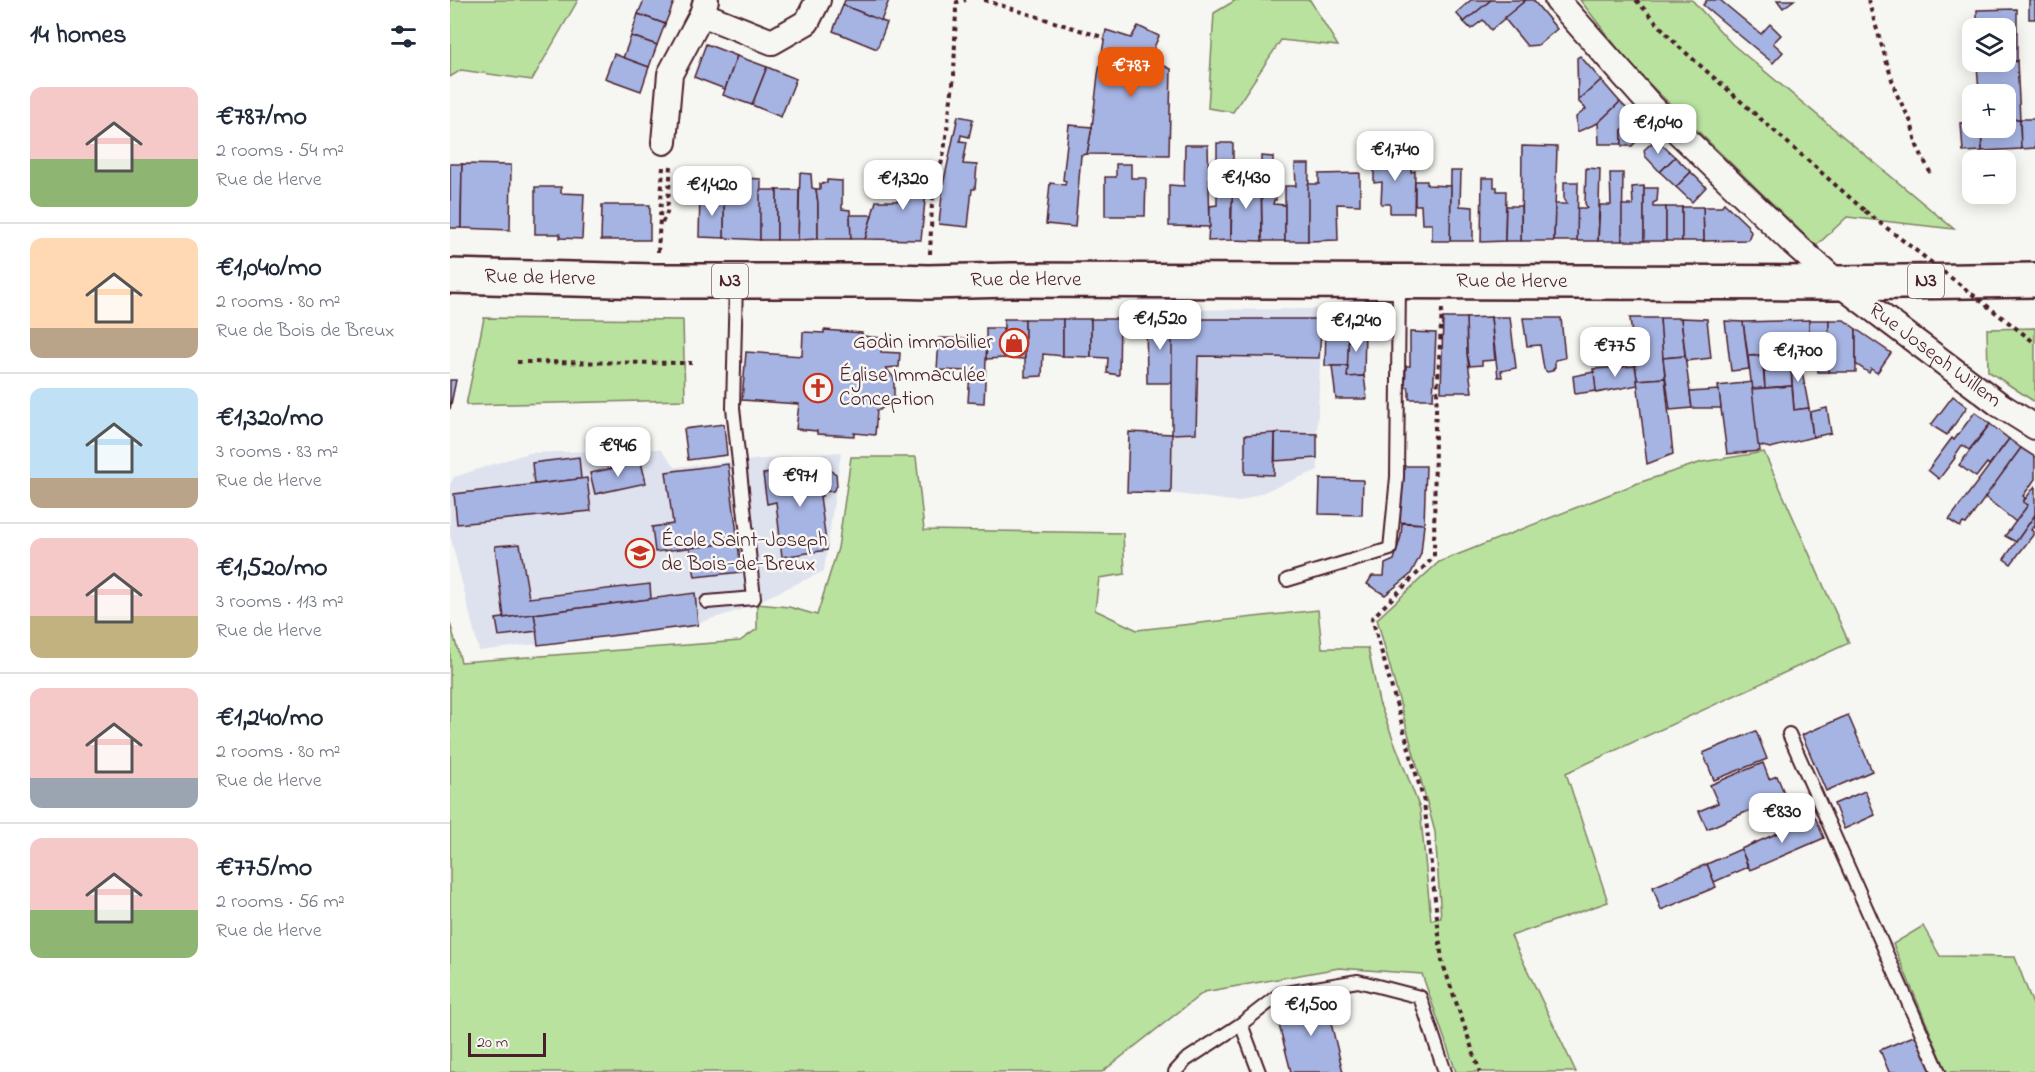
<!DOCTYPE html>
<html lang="en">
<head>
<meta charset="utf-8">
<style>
  :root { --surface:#fff; --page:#f2f2f3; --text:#1f2937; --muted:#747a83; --line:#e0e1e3; --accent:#ea580c }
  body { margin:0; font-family:"Indie Flower",sans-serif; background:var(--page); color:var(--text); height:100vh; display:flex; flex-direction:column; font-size:22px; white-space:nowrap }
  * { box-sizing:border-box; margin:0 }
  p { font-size:20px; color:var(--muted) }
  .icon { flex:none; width:33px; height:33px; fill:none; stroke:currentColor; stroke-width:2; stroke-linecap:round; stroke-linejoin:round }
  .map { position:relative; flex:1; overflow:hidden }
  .details { display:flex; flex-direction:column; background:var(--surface); width:450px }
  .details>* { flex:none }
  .fabs { position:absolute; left:1512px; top:18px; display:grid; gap:12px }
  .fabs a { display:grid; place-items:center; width:54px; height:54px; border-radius:12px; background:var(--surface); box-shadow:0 3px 15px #0003; font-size:30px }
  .scale { position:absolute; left:18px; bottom:15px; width:78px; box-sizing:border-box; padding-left:6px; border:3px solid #4a1f2b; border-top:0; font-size:16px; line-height:21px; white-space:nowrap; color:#4a1f2b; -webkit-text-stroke:4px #f6f6f2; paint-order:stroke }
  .price { position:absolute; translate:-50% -51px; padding:0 14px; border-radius:12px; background:#fff; color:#222; font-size:20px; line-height:39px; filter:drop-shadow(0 2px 3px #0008) }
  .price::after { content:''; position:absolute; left:50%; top:36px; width:18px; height:14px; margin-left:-9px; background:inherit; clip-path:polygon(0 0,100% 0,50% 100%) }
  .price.on { background:var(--accent); color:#fff }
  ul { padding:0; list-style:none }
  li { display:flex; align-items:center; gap:18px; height:150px; padding:0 30px }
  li+li { border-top:2px solid var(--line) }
  li span { display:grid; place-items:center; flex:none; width:168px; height:120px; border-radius:12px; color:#555 }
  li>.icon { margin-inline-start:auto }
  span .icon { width:72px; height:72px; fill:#fffc; stroke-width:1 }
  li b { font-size:26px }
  h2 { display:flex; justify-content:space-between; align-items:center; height:72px; padding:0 30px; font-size:26px }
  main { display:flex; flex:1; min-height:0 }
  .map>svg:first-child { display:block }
  .built { fill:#dee2ee }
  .green { fill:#b8e29e; stroke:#818064; stroke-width:1.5 }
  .building { fill:#a6b4e3; stroke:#4a1f2b; stroke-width:1.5 }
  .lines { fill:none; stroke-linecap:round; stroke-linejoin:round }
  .service-casing { stroke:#4a1f2b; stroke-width:16 }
  .minor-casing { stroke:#4a1f2b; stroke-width:28 }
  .primary-casing { stroke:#4a1f2b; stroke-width:38 }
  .path { stroke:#4a1f2b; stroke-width:4; stroke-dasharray:4.5 4.5; stroke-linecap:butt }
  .service { stroke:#f6f6f2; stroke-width:12 }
  .minor { stroke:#f6f6f2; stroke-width:24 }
  .primary { stroke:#f6f6f2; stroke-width:33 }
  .path-bridge { stroke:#4a1f2b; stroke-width:4; stroke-dasharray:4.5 4.5; stroke-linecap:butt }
  .labels { text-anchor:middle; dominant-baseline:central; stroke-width:5; stroke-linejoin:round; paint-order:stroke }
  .shield { fill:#f6f6f2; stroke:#7e6067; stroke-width:1.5 }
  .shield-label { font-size:20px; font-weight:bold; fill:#4a1f2b }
  .street-label { font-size:21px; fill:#4a1f2b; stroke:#f6f6f2 }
  .poi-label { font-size:21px; fill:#4a1f2b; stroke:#f6f6f2; text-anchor:start }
</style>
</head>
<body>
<main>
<section class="details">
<h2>14 homes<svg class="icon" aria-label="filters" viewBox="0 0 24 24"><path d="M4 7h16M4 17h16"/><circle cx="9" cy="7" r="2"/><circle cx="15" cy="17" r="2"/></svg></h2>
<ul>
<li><span style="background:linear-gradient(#f6c9c9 60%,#8fb573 0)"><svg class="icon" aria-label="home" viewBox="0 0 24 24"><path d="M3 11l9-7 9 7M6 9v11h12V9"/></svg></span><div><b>€787/mo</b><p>2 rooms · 54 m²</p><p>Rue de Herve</p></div></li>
<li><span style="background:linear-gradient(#ffd9b3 75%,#b9a48a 0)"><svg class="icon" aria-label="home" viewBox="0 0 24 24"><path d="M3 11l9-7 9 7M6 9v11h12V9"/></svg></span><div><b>€1,040/mo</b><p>2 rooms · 80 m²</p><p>Rue de Bois de Breux</p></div></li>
<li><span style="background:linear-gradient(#bfe0f5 75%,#b9a48a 0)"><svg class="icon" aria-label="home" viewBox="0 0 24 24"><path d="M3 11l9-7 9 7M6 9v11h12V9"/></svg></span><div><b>€1,320/mo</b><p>3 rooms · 83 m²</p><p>Rue de Herve</p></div></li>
<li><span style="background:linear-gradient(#f6c9c9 65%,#c2b280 0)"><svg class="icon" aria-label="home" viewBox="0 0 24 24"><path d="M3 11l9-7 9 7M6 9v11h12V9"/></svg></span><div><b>€1,520/mo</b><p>3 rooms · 113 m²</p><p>Rue de Herve</p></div></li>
<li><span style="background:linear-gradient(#f6c9c9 75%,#9aa5b1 0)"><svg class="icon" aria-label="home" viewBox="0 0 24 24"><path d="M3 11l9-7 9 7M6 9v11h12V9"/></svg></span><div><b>€1,240/mo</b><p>2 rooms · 80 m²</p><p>Rue de Herve</p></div></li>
<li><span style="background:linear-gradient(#f6c9c9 60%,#8fb573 0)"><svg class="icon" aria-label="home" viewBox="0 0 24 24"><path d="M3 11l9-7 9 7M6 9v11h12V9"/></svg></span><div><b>€775/mo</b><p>2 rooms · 56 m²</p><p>Rue de Herve</p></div></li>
</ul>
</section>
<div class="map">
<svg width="1585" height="1072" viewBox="0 0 1585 1072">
  <rect width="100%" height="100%" fill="#f6f6f2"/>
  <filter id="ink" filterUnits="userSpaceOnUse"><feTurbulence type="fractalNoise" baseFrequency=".0167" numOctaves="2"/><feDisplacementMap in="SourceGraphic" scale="12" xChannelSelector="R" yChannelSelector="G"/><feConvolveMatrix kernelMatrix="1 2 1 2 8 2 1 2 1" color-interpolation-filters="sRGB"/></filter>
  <g filter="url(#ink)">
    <g class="built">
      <path d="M869,309l3,10 -5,115 1,36 -79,32 -68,-9 3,-110 -2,-64 3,-9z"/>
      <path d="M210,449l15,18 166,-15 -17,119 -84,39 -52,16 -209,25 -29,-116v-50l4,-8 74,-24z"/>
    </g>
    <g class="green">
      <path d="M0,0h128l-46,80 -71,-10 -11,7z"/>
      <path d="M786,0h74l28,46 -57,-6 -48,72 -25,-4 6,-95z"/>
      <path d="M1130,0h112l40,44 222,185 -107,-12 -31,29 -184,-179z"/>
      <path d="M34,318l199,2 2,80 -219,5z"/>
      <path d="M1585,328v74l-47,-31 -1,-42z"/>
      <path d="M1314,452l85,191 -283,130 42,129 -97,34 65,136h-120l-34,-98 -83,-6 -135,24 -102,80h-652v-449l11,39 279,-21 17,-12v-25l32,3 28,8 21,-67 13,-91h65l8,73 199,3 2,41 -26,4 -4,32 42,20 181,-20 4,38h46l11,54 41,107 11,111 10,-2 -6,-86 -58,-213 62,-57 199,-79 64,-21z"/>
      <path d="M1473,926l17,30 75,1 20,53v62h-88l-54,-128z"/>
    </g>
    <g class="building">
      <path d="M194,0h25l5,2 -9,22 -27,-10z"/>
      <path d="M395,0h44l-8,21 -38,-16z"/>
      <path d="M1021,0h20l-27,22 -8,-9z"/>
      <path d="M1041,0h35l-35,30 -8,-10 -12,9 -7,-7z"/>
      <path d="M1076,0h7l24,29 -19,16 -11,1 -23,-28z"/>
      <path d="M1257,0h13l41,34 9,-10 11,11 -8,8 10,9 -10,11 -70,-58z"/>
      <path d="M1327,0h17l-11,8z"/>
      <rect x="1579" y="0" width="6" height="19"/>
      <path d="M393,5l44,18 -10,26 -44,-18z"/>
      <path d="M1567,9v52l-40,3v-2h29v-34h-29v-18z"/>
      <path d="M188,14l27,10 -8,21 -26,-9z"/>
      <path d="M688,26l21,10 -10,23 22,10 -2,86 -82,-1 5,-27 6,-52 8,-45 25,8z"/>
      <path d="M181,36l26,9 -8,22 -26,-9z"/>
      <path d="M256,44l31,12 -12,33 -31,-12z"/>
      <path d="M164,54l35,13 -8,24 -36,-13z"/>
      <path d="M287,56l30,11 -15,38 -29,-10z"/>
      <path d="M1130,56l21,24 -23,21 -1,-43z"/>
      <path d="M1567,61l3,58 -14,1v-26h-27l-2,-30z"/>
      <path d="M317,67l29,12 -15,38 -29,-12z"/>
      <path d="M1151,80l19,22 -22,21 -21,9 -1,-15 10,-8 -8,-8z"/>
      <path d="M1170,102l16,16 -14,12v14h-23l-1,-21z"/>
      <path d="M508,116l15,3 -4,18 -8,-2 -1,6 7,1 -4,22 14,1 -2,24h-3l-4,38 -29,-3 4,-39z"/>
      <path d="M1186,118l11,12 -15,16h-10v-16z"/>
      <path d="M1570,119l1,30 -39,2 -1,-23h25v-8z"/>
      <path d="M1570,119h15v29l-14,1z"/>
      <path d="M1522,122v6h9l1,23 -19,1 -2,-29z"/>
      <path d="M619,125l23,2 -5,27 -6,1 -6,72 -29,-3 4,-41 15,2 1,-4 -3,-1z"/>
      <path d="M1206,139l19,18 -15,15 -15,-16 -1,-6z"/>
      <path d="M767,143h16v64h-2v33l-23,1 2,-35 7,-1z"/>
      <path d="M735,145h23l2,82 -41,-1v-41l15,1z"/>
      <path d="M1072,146l35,1 -3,94h-33z"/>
      <path d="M924,152h16v2h9v9h12v9l4,-1 -1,42h-24v-9h-9l1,-22 -8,1z"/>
      <path d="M811,156l12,1v9h2l1,34h-2l-1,4 12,1v36h-23z"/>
      <path d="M1225,157l16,15 -15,15 -16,-15z"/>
      <path d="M466,161l19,3 -10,37 -4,39 -56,-1 11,-38h33z"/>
      <path d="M0,164h12l-1,64h-11z"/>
      <path d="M12,164l49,1 -1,65 -49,-2z"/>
      <path d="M666,164h15v14h15l-1,38h-40v-39h11z"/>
      <path d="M845,164h14l-1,77h-23v-55h11z"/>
      <path d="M1136,168l14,1 -2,72h-21v-33h10l-2,-5z"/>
      <path d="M1001,171h10l-1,35 13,1v34h-23z"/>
      <path d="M1241,172l15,15 -14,15 -16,-15z"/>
      <path d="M350,173l11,1 1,14 4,1 2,14v36l-20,1z"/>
      <path d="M783,173l9,1v8l8,-1 -1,-2h12l1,62 -31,-1z"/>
      <path d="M910,173v32l-23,-1 1,36 -30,1v-57h11v-10z"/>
      <path d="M1160,173h13l-1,68h-24l2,-36h11z"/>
      <path d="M274,177l37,2 -1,61 -36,-2z"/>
      <path d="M1032,178h12v9h3v4h9l-1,50 -24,1z"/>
      <path d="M377,180l15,1v28l8,1 1,29h-33v-36l-2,-14h4v-5l7,-1z"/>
      <path d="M965,181h12v4l24,1 -1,55h-18v-17h-10l-1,-19h-6z"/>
      <path d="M1114,182h14l-1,59h-23l1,-37h12l-3,-6z"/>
      <path d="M1194,186v55h-22v-36h11l-1,-18z"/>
      <path d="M85,187h26v6l23,1 -2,45 -22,-1v-4h-25z"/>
      <path d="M1194,188h14l-1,13 -4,2v4h13v34h-22z"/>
      <rect x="310" y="190" width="17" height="50"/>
      <path d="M327,190h22l-1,50h-21z"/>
      <path d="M250,195l24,1v42l-25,-1z"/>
      <path d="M1274,203l23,22 4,7 -3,8 -44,1 -1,-34h18z"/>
      <path d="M152,205h48v35h-49z"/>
      <path d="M1056,206h15v35h-16z"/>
      <rect x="1216" y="207" width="16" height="34"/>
      <path d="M1232,207h21l1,34h-22z"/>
      <path d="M400,215h22l-7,24h-14z"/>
      <path d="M1041,317l4,43 -13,1v4l-12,1 -3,-12 -1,-36z"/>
      <path d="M1041,317h19l6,51 -15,3 1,6h-4z"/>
      <path d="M696,318l26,1 2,64h-27z"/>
      <path d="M993,318h23l1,36 5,38h-31z"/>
      <path d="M1073,318h38l4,40 -10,2v7l-3,4 -5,1 -3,-3 -4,-24 -13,1z"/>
      <path d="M1180,318h30l5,60 -28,2z"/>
      <path d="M1210,318h21l4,38 -22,2z"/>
      <path d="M1231,318l26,1 4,39 -25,3z"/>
      <path d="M554,319h21v40l-21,-1z"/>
      <path d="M575,319h38v37l-20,-2 -1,22 -17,1z"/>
      <path d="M613,319h28v38l-28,-1z"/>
      <path d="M641,319h29l-1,56 -12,-2 1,-15 -17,-1z"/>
      <path d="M722,319h150l-3,39 -121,-2 -2,77 -24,1z"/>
      <path d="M1359,320h20l-1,52h-10v-14l-9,-1z"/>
      <path d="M1359,320v37l-9,1 -2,-7 -50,5 -5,-34z"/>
      <path d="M1379,320h15l12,9v43h-28z"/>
      <path d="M1275,321l18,1 6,47 -18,2z"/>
      <path d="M876,327l23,1 -1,38h-23z"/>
      <path d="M536,328h17l1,30 -18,1z"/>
      <path d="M899,328l16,1 -1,47 -17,1z"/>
      <path d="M1406,329l35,24 -14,20 -6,-4 -2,4 -13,-9z"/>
      <path d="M374,330l38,3v3l20,2 -1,14 19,1 -1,14 -13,1 8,10v19l-14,13h-3l-2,25 -21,-2v3l-37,-2v-3l-21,-2 3,-25 -57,-4 4,-48 56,4 1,-24 21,1z"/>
      <path d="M960,332l26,1 -3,66h-24v-8l-1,-4h-3l1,-21h4z"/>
      <path d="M489,338l48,1 -3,64 -16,-1 2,-31 -33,-1z"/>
      <path d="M1348,351l11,57 -15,2 -4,-57z"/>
      <path d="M1235,356l7,52 -22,2 -7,-52z"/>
      <path d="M1298,356h14l3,32 -13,1z"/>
      <path d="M882,366h16l-1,11 17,-1 3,23h-31z"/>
      <path d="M1185,366l3,19 -42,8 -3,-24z"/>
      <path d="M1341,369l1,17 -27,2 -1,-17z"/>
      <path d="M1144,372l2,19 -21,3 -2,-18z"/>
      <path d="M1215,378l8,76 -26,10 -10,-84z"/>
      <path d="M0,380h6l-6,29z"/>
      <path d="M1302,382l8,69 -33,3 -9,-68z"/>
      <path d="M1342,386l2,24 15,-2 4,29 -43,11 -12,-3 -6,-56z"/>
      <path d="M1269,390l2,18h-29l-2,-16z"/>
      <path d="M1503,396l14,11 -20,28 -16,-10z"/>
      <path d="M1377,408l4,25 -18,4 -3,-25z"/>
      <path d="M1525,412l15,12 -21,26 -7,-5 -8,12 1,1 -16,21 -11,-9 24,-32 2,2z"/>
      <path d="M274,424l3,31 -39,5 -4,-31z"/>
      <path d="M1540,424l19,15 -20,26 -2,-2 -11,14 -17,-12z"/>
      <path d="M679,432l43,2 -1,59 -44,-1z"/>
      <path d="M825,433l42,1v24l-42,3z"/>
      <path d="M825,433l-1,42 -29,-1v-39z"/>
      <path d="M1559,439l12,9 -55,76 -3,-1 -3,4 -11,-7z"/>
      <path d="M1571,448l14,9v22l-12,17 2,2 -2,4 5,3 -12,17 -31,-25z"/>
      <path d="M129,457l2,22 -47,5 -2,-21z"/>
      <path d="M191,462l5,21 -51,11 -5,-21z"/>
      <path d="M278,464l10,78 -83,10 -3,-25 21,-3 -7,-52z"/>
      <path d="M954,466h22l-2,58 -24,-2 1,-32 1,-1z"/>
      <path d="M368,467l1,5 11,-2 6,4 1,12 -4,5 -12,1 1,4h-2l7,54 -45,7 -6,-55 -9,2 -4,-30z"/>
      <path d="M137,478l4,33 -134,13 -3,-30z"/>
      <path d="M870,479l43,1 -1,35 -43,-1z"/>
      <path d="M1585,486v29l-19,27 -11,-6 23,-31 -5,-3z"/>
      <path d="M1585,515v13l-2,-2 -2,4 2,1v4l-22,29 -7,-5z"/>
      <path d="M952,523l22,1 -3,30 -11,21 -25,20 -18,-11 5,-8h12l1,-12 9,-4 7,-24z"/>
      <path d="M288,542l3,30 -46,5 -5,-29z"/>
      <path d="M70,544l9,54 121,-14 1,15 -147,19 -9,-72z"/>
      <path d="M245,593l3,32 -160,20 -4,-31z"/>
      <path d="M84,614l3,17 -38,5 -3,-17z"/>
      <path d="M1398,715l24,56 -46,20 -24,-56z"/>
      <path d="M1306,731l11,28 -53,21 -11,-27z"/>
      <path d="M1313,763l6,16 8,-3 8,19 -78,34 -8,-18 19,-8 -8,-18z"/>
      <path d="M1415,791l10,24 -31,14 -10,-25z"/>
      <path d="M1365,817l9,21 -74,32 -9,-21z"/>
      <path d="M1291,849l7,18 -34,15 -7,-18z"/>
      <path d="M1257,864l9,23 -55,23 -8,-23z"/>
      <path d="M882,995l5,5 2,8 -3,4 -7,3 14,57h-52l-15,-59 31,-8z"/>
      <path d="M1466,1035l16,37h-43l-9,-22z"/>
    </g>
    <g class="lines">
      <g class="service-casing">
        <g id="service">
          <path d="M837,580l103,-31 7,-72 2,-194"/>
          <path d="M257,602l47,-4 -21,-190 3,-126"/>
          <path d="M1339,734l150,338"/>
          <path d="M791,1024l39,-30 78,-13 62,16 25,75"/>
          <path d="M725,1072l11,-12 55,-36 18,48"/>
        </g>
      </g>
      <g class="minor-casing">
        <g id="minor">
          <path id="s1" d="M1107,0l95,107 139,134 47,42 162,122 35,22"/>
          <path d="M252,14l70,28 35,-20 11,-22"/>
          <path d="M214,142l6,-68 32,-60 4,-14"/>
        </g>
      </g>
      <g class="primary-casing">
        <g id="primary">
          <path id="s2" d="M0,276l205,5h238l35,1 83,-2 827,3 197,-3"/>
        </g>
      </g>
      <g class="path">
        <path d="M534,0l118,37"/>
        <path d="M1186,0l41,45 188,166"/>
        <path d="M1418,0l28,93 15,29 6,24 14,28"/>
        <path d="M212,223l5,-10 4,-47"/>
        <path d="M208,252l5,-85"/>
        <path d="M480,254l2,-51 12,-51 10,-76 2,-69 1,-5 9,-2"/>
        <path d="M992,309l-7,119 -1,129 -62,61 52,184 18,159 38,111"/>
        <path d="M67,362l175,1"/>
      </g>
      <use href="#service" class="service"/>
      <use href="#minor" class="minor"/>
      <use href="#primary" class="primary"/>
      <path class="path-bridge" d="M1415,211l170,132"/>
    </g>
  </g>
  <defs>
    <g id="shop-ring" transform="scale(1.5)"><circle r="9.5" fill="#f6f6f2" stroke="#c8321e" stroke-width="1.5"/><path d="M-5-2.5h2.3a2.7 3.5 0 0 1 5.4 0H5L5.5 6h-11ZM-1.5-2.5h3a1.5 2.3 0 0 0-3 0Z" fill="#c8321e"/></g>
    <g id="church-ring" transform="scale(1.5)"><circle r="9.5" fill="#f6f6f2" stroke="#c8321e" stroke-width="1.5"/><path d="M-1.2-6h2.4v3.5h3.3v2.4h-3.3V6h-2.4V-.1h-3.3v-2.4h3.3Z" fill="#c8321e"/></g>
    <g id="school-ring" transform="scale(1.5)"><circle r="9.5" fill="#f6f6f2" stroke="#c8321e" stroke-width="1.5"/><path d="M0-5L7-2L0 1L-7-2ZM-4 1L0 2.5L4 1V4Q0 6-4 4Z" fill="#c8321e"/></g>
  </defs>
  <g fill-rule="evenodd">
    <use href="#shop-ring" x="564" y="343"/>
    <use href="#church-ring" x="368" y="388"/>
    <use href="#school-ring" x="190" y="553"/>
  </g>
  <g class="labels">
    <g class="shield">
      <rect x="262" y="264" width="36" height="34" rx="4.5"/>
      <rect x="1458" y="264" width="36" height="34" rx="4.5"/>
    </g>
    <g class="shield-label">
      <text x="280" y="281">N3</text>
      <text x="1476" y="281">N3</text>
    </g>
    <g class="street-label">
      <text stroke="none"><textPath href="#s2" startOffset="90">Rue de Herve</textPath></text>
      <text stroke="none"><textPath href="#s2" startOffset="576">Rue de Herve</textPath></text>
      <text stroke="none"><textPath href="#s2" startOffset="1062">Rue de Herve</textPath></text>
      <text stroke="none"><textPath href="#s1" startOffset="520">Rue Joseph Willem</textPath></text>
    </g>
    <g class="poi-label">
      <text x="543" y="343" text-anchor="end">Godin immobilier</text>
      <text x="389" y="376">Église Immaculée<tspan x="389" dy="24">Conception</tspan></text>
      <text x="211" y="541">École Saint-Joseph<tspan x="211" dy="24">de Bois-de-Breux</tspan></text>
    </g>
  </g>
</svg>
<div class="fabs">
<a><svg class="icon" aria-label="layers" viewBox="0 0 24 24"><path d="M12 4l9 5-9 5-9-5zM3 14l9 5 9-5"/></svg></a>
<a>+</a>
<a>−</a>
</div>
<div class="scale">20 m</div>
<b class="price on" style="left:681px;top:98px">€787</b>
<b class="price" style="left:1208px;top:155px">€1,040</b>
<b class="price" style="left:945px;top:182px">€1,740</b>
<b class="price" style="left:796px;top:210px">€1,430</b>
<b class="price" style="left:453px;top:211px">€1,320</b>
<b class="price" style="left:262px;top:217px">€1,420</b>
<b class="price" style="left:710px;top:351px">€1,520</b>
<b class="price" style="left:906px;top:353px">€1,240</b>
<b class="price" style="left:1165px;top:378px">€775</b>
<b class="price" style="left:1348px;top:383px">€1,700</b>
<b class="price" style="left:168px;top:478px">€946</b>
<b class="price" style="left:350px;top:508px">€971</b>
<b class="price" style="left:1332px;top:844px">€830</b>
<b class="price" style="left:861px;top:1037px">€1,500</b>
</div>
</main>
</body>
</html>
